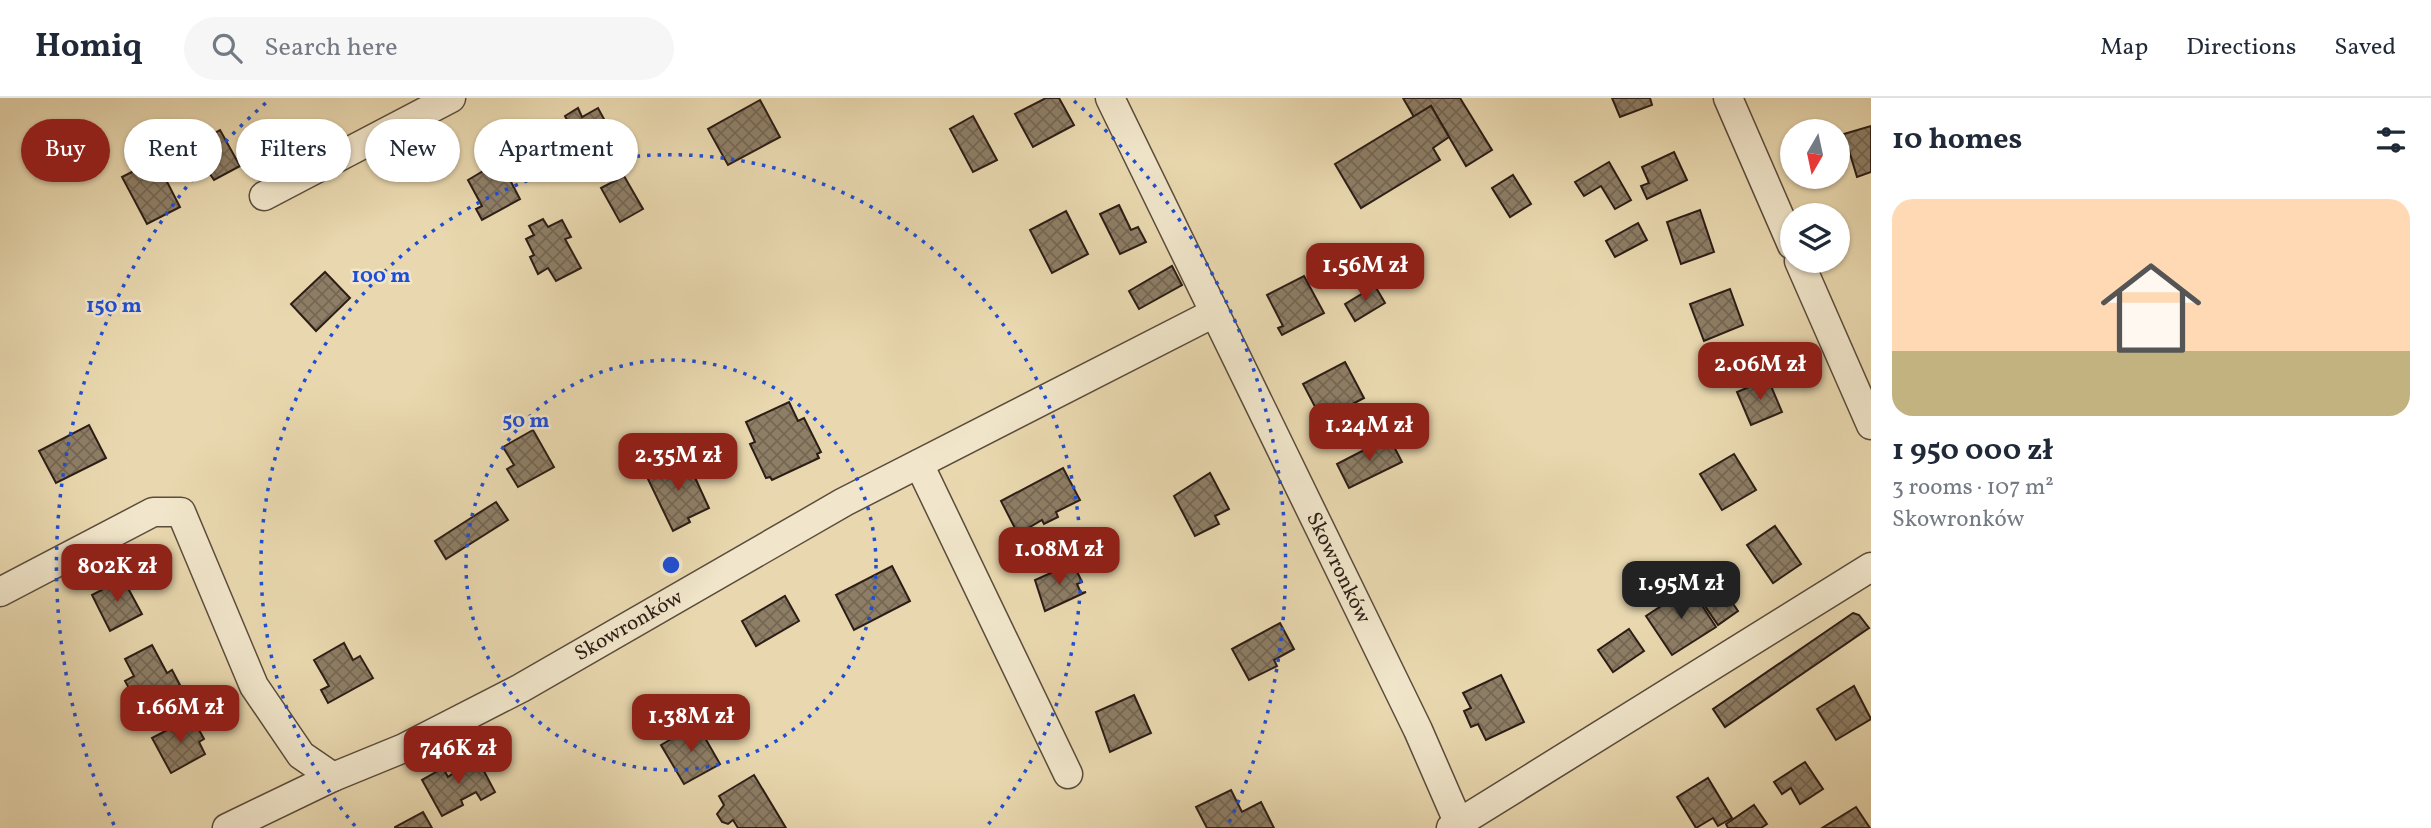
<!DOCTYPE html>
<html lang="en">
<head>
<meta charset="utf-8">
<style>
  :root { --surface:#fff; --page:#f6f6f7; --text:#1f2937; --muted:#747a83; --line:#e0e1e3; --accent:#8f2418 }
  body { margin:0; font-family:Vollkorn,serif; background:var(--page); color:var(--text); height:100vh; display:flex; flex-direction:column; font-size:26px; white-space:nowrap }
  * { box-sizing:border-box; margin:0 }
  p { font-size:23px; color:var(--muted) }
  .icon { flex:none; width:38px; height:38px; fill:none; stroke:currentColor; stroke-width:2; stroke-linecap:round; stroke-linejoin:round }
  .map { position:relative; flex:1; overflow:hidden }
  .details { display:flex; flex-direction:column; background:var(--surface); width:560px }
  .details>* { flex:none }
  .guide { position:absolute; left:21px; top:21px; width:665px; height:63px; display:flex; gap:14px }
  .needle { width:46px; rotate:189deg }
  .fabs { position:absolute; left:1780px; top:21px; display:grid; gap:14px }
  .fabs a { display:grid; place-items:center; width:70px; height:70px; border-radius:50%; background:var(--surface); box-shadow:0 2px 5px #0004; font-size:35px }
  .price { position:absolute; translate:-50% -60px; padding:0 16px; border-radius:14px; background:var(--accent); color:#fff; font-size:23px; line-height:46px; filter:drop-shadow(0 2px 4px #0008) }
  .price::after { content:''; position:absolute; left:50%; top:42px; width:21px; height:16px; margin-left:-10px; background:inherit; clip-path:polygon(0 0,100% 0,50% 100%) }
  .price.selected { background:#222; color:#fff }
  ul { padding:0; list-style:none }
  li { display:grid; align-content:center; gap:14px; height:371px; padding:0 21px }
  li+li { border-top:2px solid var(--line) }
  li span { display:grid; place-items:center; height:217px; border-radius:21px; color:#555 }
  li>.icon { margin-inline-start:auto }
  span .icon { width:126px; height:126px; fill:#fffc; stroke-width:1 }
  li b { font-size:30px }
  h2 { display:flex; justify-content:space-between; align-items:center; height:84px; padding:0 21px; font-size:30px }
  .tag { padding:0 24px; border-radius:32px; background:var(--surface); box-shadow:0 2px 5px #0004; font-size:24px; line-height:63px }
  .tag.selected { background:var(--accent); color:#fff }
  header { display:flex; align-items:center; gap:42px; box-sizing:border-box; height:98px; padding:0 35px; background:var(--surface); border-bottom:2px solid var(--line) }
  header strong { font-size:33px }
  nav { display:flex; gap:38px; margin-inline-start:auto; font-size:24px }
  .search { width:490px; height:63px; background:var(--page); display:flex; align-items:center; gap:18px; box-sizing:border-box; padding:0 24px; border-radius:38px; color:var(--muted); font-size:26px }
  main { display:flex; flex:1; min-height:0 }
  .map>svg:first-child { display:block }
  .building { fill:url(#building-cross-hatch); stroke:#2c1d16; stroke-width:2 }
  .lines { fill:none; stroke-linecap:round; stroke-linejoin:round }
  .minor-casing { stroke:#5b4c3c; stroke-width:31 }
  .minor { stroke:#f1e6cb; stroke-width:28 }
  .ring { fill:none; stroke:#1d4ed8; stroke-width:3.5; stroke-dasharray:3.5 7 }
  .labels { text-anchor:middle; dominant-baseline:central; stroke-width:5; stroke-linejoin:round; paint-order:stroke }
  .street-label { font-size:21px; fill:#2c1d16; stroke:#f1e6cb }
  .centre { fill:#1d4ed8; stroke:#f1e6cb; stroke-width:3.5 }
  .ring-label { font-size:21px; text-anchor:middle; font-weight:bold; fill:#1d4ed8; stroke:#f1e6cb; stroke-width:5; stroke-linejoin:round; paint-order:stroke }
</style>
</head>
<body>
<header>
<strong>Homiq</strong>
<div class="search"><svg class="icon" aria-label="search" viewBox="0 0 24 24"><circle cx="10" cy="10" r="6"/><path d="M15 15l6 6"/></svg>Search here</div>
<nav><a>Map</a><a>Directions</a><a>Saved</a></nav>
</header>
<main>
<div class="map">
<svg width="1871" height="730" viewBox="0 0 1871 730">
  <defs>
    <pattern id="building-cross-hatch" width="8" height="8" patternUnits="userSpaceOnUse" patternTransform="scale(1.75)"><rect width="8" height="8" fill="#8e7e66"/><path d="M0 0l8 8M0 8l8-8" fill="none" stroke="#746753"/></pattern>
  </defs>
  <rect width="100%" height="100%" fill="#e9d8af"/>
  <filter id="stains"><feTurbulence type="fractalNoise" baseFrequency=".00286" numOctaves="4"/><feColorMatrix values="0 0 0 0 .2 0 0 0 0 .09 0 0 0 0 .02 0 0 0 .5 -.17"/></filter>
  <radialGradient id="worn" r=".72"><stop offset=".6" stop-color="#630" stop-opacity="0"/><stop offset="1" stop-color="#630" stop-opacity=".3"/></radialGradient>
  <g class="building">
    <path d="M1046,0h13l15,27 -41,22 -18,-33z"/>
    <path d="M1403,0h57l32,52 -26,16 -35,-60 -17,11z"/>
    <path d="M1612,0h38l2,7 -32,12z"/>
    <path d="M760,2l20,37 -52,28 -20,-36z"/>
    <path d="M1431,8l18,31 -16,11 7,12 -79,48 -26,-44z"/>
    <path d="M578,10l4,9 16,-9 19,35 -35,20 -20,-35 7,-4 -4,-8z"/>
    <path d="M973,18l24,44 -24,12 -23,-43z"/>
    <path d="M1871,28v46l-14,5 -13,-43z"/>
    <path d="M220,32l20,36 -26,14 -23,-34z"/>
    <path d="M1674,54l13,28 -40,19 -6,-13 8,-3 -7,-16z"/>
    <path d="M165,57l8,16 -9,5 16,31 -33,17 -25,-47z"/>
    <path d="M500,63l20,38 -38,21 -6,-11 6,-3 -14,-26z"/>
    <path d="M1609,64l22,38 -16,9 -14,-23 -17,10 -9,-14z"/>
    <path d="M1513,77l18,29 -21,13 -18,-29z"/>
    <path d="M624,78l19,33 -23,13 -19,-34z"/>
    <path d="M1119,107l12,25 7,-3 8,15 -26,12 -20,-40z"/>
    <path d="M1700,112l14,42 -33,12 -14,-42z"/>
    <path d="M1066,113l22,43 -36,19 -22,-43z"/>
    <path d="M543,121l5,8 14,-7 9,17 -6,2 16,29 -25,13 -8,-13 -10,6 -8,-17 4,-2 -8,-16 8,-4 -5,-9z"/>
    <path d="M1638,125l9,17 -32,17 -9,-16z"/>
    <path d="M1172,168l10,19 -43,24 -10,-18z"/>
    <path d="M325,174l25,26 -34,33 -25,-27z"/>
    <path d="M1304,178l20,37 -42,22 -4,-7 5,-2 -16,-31z"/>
    <path d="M1375,188l10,17 -30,18 -10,-17z"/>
    <path d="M1730,191l13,36 -39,16 -14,-37z"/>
    <path d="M1345,264l19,36 -42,22 -19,-36z"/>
    <path d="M1768,281l14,33 -31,13 -14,-33z"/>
    <path d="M789,304l9,19 6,-3 17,34 -4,2 2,4 -47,22 -2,-3 -4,1 -16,-34 5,-2 -9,-20z"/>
    <path d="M89,327l17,33 -50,25 -17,-32z"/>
    <path d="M533,332l21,37 -36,20 -11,-18 7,-4 -11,-18z"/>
    <path d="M1389,339l13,25 -53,26 -12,-24z"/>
    <path d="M1734,356l22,36 -34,20 -22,-36z"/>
    <path d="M686,360l23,50 -21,10 2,4 -17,9 -26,-54z"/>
    <path d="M1063,370l17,32 -24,12 2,5 -14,7 -2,-4 -24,14 -17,-33z"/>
    <path d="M1210,375l19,36 -14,7 4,8 -24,12 -21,-40z"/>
    <path d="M496,404l12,18 -62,39 -11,-18z"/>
    <path d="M1775,428l26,38 -28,19 -26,-38z"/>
    <path d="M1073,465l9,19 -5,2 4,9 5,-1 -41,19 -10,-31z"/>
    <path d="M892,468l18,35 -56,29 -18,-35z"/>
    <path d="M1709,471l29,42 -20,14 -29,-42z"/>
    <path d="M128,478l6,11 -5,3 13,24 -32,17 -18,-36z"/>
    <path d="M1690,489l26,40 -44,28 -26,-39z"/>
    <path d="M785,498l14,25 -43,25 -14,-25z"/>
    <path d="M1853,515l6,2 10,13 -144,99 -12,-18z"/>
    <path d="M1280,525l14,26 -20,11 3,6 -28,14 -17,-31z"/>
    <path d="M1629,531l15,22 -31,21 -15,-22z"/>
    <path d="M344,545l9,17 7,-4 13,22 -45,25 -7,-13 8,-4 -15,-26z"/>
    <path d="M152,547l15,28 5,-3 8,15 -42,20 -13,-24 9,-5 -9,-17z"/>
    <path d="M1501,577l23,47 -38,18 -8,-16 -7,3 -7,-16 7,-3 -8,-15z"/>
    <path d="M1854,588l17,33 -35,21 -19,-31z"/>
    <path d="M1134,597l17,38 -41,19 -14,-40z"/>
    <path d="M192,619l12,22 -5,3 6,12 -34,19 -19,-35z"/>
    <path d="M697,626l23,40 -36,20 -23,-39z"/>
    <path d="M476,658l19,36 -14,8 -5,-8 -15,8 2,5 -21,11 -20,-36 21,-12 5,9z"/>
    <path d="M1805,664l18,27 -23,15 -9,-16 -9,6 -8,-12z"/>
    <path d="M754,677l32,53h-48l-5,-8 -5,4 -6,-2 -5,-8 7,-9 -5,-9z"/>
    <path d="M1708,680l24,40 -14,8 -5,-8 -17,10 -19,-31z"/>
    <path d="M1231,692l11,22 19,-10 13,26h-67l-11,-21z"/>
    <path d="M1754,707l13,19 -6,4h-33l-2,-4z"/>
    <path d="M1856,709l14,21h-48z"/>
    <path d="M423,714l9,16h-37v-1z"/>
  </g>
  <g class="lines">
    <g class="minor-casing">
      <g id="minor">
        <path d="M1110,0l308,632 41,94"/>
        <path d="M1728,0l64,147"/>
        <path d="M264,98l187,-98"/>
        <path d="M1799,163l72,164"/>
        <path d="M919,366l149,310"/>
        <path d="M0,494l153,-80h28l73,174 47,69 32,22"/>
        <path d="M227,730l106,-51 71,-29 117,-60 323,-186 368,-188"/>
        <path d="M1451,730l420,-261"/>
      </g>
    </g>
    <use href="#minor" class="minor"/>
  </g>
  <g class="ring">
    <circle cx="671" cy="467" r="205"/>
    <path d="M355 728A410 410 0 1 1 987 728"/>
    <path d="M114 727A615 615 0 0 1 268 3M1074 3A615 615 0 0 1 1228 727"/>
  </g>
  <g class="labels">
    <g class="street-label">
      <text transform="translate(1338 470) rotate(64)">Skowronków</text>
      <text transform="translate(629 528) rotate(-30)">Skowronków</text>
    </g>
  </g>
  <circle cx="671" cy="467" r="10" class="centre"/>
  <g class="ring-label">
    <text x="381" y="184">100 m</text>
    <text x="114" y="214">150 m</text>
    <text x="526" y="329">50 m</text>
  </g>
  <rect width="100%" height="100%" filter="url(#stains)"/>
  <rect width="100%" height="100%" fill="url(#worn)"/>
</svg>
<div class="fabs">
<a><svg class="needle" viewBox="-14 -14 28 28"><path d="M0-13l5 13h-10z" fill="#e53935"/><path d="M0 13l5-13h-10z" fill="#747a83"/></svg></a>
<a><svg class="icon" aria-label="layers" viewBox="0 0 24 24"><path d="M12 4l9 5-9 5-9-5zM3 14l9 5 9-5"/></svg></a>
</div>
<b class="price" style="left:1365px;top:205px">1.56M zł</b>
<b class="price" style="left:1760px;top:304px">2.06M zł</b>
<b class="price" style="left:1369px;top:365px">1.24M zł</b>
<b class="price" style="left:678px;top:395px">2.35M zł</b>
<b class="price" style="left:1059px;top:489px">1.08M zł</b>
<b class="price" style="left:117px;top:506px">802K zł</b>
<b class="price selected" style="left:1681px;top:523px">1.95M zł</b>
<b class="price" style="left:180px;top:647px">1.66M zł</b>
<b class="price" style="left:691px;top:656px">1.38M zł</b>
<b class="price" style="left:458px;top:688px">746K zł</b>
<div class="guide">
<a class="tag selected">Buy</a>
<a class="tag">Rent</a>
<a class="tag">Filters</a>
<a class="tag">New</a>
<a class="tag">Apartment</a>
</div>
</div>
<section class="details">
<h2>10 homes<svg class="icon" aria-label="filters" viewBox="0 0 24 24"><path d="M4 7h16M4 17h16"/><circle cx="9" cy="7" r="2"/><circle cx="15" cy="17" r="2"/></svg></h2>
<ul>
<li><span style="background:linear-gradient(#ffd9b3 70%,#c2b280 0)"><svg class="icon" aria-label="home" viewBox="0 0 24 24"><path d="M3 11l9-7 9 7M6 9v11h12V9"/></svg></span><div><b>1 950 000 zł</b><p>3 rooms · 107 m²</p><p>Skowronków</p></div></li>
</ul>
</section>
</main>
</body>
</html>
